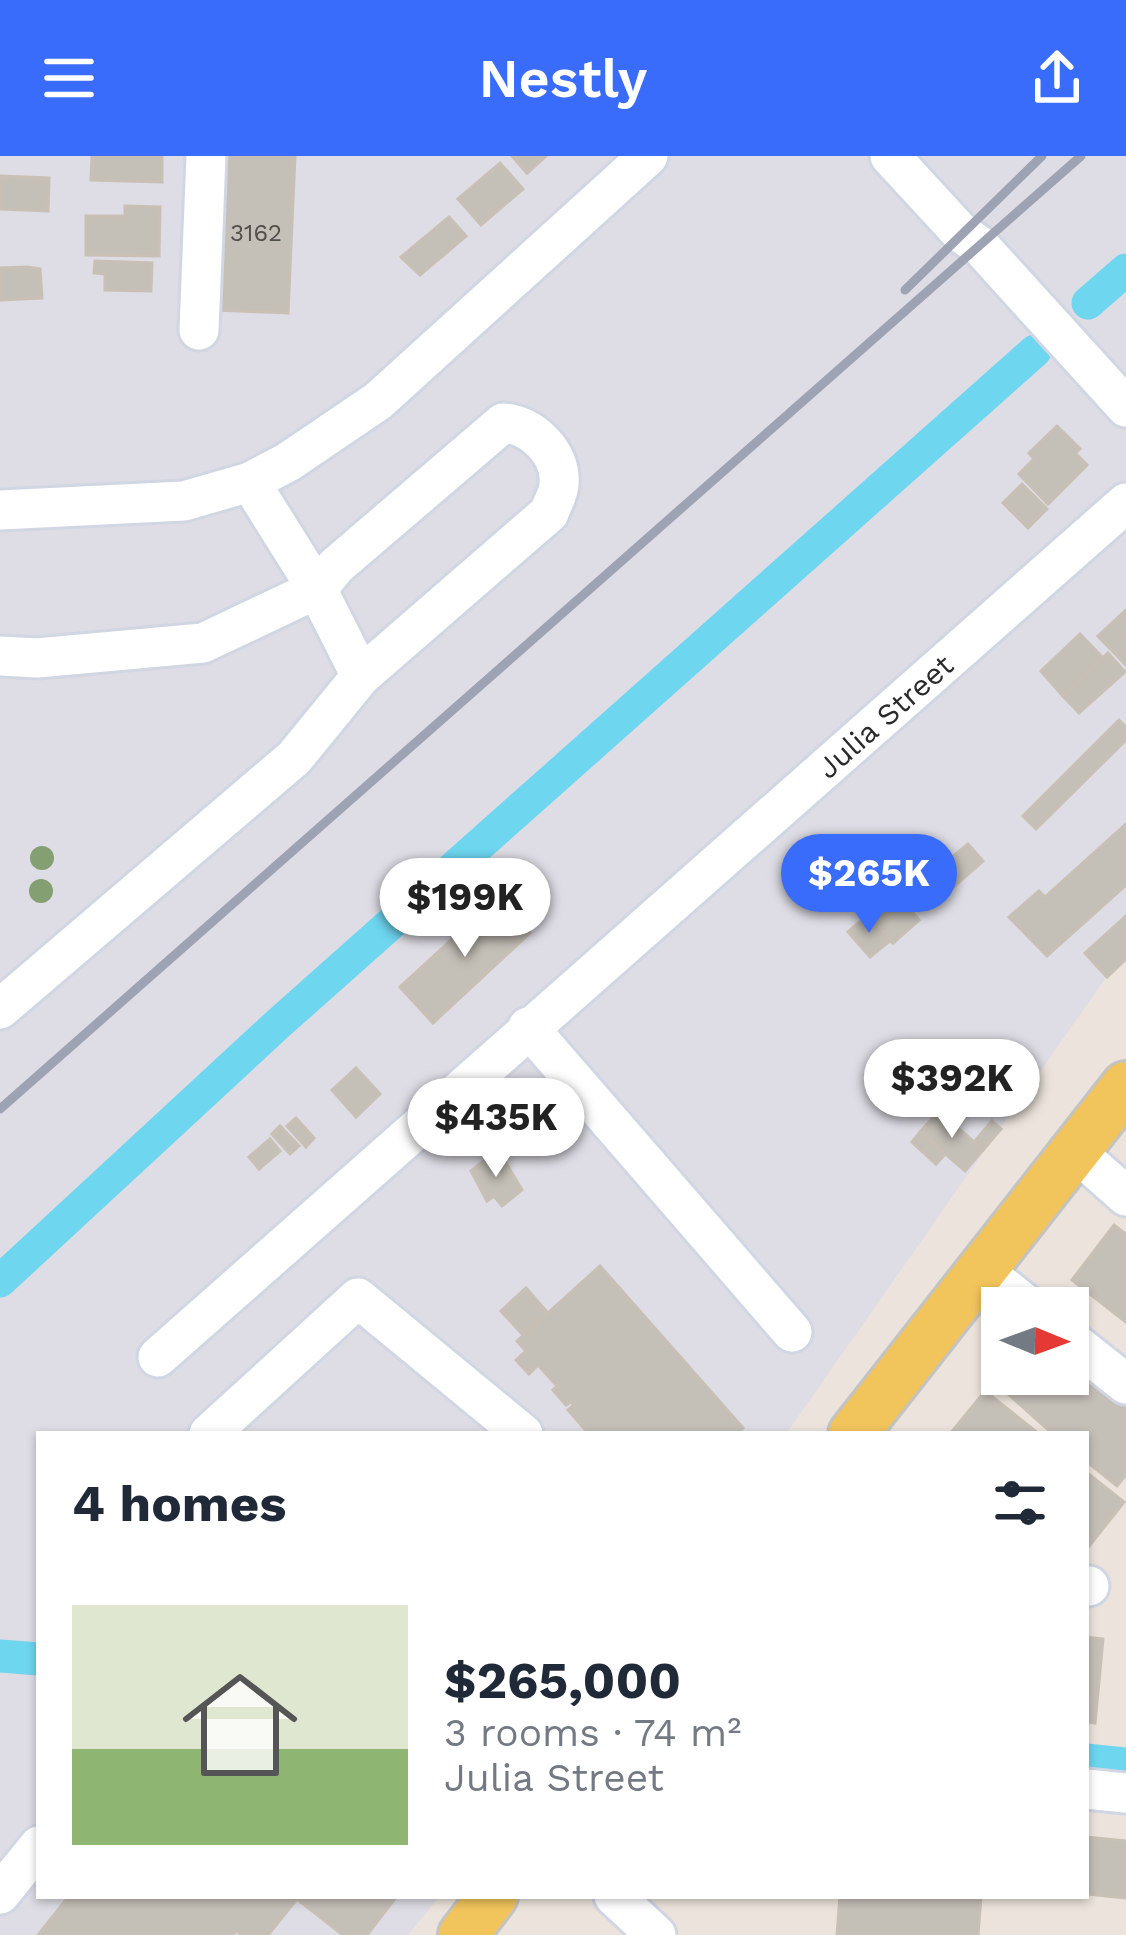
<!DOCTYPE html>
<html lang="en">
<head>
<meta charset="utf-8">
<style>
  :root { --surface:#fff; --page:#f2f2f3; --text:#1f2937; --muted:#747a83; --line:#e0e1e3; --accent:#3a6cfb }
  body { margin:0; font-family:"Work Sans",sans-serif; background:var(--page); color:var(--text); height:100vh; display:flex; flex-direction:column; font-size:45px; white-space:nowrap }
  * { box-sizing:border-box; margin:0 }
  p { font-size:39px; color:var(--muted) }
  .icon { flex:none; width:66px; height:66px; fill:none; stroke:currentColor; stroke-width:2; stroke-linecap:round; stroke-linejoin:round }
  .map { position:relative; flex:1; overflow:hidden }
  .side { position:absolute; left:36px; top:1275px; width:1053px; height:468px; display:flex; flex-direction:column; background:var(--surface); border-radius:0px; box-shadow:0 3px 9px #0004 }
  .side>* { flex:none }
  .needle { width:78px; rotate:91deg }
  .buttons { position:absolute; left:981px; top:1131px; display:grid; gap:24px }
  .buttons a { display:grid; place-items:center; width:108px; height:108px; border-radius:0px; background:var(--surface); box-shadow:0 3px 9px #0004; font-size:60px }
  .price { position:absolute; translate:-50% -102px; padding:0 27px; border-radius:42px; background:#fff; color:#222; font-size:39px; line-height:78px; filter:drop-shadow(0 3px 6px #0008) }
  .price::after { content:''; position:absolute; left:50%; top:72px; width:36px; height:27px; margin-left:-18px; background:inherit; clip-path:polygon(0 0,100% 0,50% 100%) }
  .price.current { background:var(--accent); color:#fff }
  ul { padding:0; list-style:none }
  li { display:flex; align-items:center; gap:36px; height:300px; padding:0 36px }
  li+li { border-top:3px solid var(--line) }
  li span { display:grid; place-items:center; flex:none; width:336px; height:240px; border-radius:0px; color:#555 }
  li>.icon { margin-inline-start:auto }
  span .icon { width:144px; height:144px; fill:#fffc; stroke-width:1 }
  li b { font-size:51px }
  h2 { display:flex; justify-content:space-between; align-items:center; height:144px; padding:0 36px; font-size:51px }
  header { display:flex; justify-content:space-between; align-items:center; height:156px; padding:0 36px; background:var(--accent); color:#fff; font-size:54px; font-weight:600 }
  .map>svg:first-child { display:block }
  .industrial { fill:#dedce4 }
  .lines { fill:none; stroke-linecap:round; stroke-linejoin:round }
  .canal { stroke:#6ed6ef; stroke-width:33 }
  .building { fill:#c4bfb7; stroke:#c8c0b5; stroke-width:3 }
  .minor-casing { stroke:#d1d6e3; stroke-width:45 }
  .major-casing { stroke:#c3c3c3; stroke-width:54 }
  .minor { stroke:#fff; stroke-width:39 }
  .major { stroke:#f1c45c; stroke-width:48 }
  .rail { stroke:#9ea3b4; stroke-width:9 }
  .tree { fill:#849f71 }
  .labels { text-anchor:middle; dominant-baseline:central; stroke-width:10; stroke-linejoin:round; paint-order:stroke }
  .number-label { font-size:24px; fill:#504f4d }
  .street-label { font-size:30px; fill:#2a2a2a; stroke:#fff }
</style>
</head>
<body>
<header><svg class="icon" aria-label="menu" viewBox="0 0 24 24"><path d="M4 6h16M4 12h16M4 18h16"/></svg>Nestly<svg class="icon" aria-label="share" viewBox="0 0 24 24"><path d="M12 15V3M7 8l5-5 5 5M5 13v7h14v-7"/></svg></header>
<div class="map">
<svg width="1126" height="1779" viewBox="0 0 1126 1779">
  <rect width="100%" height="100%" fill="#ece4dc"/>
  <path class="industrial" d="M0,0h1126v793l-340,485h-747v462h401l-32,39h-408z"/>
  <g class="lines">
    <g class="canal">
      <path d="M1088,147l38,-33"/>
      <path d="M0,1125l279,-258 756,-672"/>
      <path d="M0,1500l39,3"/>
      <path d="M1086,1604l40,4"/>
    </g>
  </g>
  <g class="building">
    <path d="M92,0h70v26l-71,-2z"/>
    <path d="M223,0h72l-7,157 -71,-3z"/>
    <path d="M512,0h34l-19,17z"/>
    <path d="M500,7l23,26 -42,36 -23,-26z"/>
    <path d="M0,20l49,2 -1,33 -48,-2z"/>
    <path d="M125,50l35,1 -1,49 -73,-1v-39h39z"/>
    <path d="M449,61l17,19 -46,39 -19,-18z"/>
    <path d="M95,105l57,2 -1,28 -46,-1v-16l-11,-1z"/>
    <path d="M28,111l12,2 2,29 -42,2v-32z"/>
    <path d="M1057,270l23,23 -5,4 12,12 -39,39 -29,-30 15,-15 -5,-6z"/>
    <path d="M1022,328l25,25 -19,19 -25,-25z"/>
    <path d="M1125,455l1,2v52l-28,-29z"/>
    <path d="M1080,478l23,24 -40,38 -22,-25z"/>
    <path d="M1108,497l17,19 -46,41 -16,-17z"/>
    <path d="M1119,564l7,7v13l-90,89 -13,-13z"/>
    <path d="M1126,668v61l-79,71 -38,-39 30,-26 6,6z"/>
    <path d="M932,688l15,17 21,-17 15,17 -55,48 -30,-35z"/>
    <path d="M884,722l35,42 -26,23 -36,-42z"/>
    <path d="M498,741l32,36 -97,90 -33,-36z"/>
    <path d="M869,758l22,26 -21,17 -22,-25z"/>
    <path d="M1126,760v43l-19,18 -22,-24z"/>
    <path d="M356,912l24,26 -24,23 -24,-27z"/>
    <path d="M939,955l44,39 -18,21 -45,-39z"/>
    <path d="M296,962l18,20 -8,9 -19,-21z"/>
    <path d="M992,965l9,8 -18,21 -9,-8z"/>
    <path d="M280,970l19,20 -9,8 -18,-20z"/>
    <path d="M920,976l25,22 -9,10 -24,-22z"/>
    <path d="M270,983l10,12 -21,18 -10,-12z"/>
    <path d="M494,997l9,11 3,-1 16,27 -20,16 -8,-10 -7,5 -16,-30z"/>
    <path d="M1114,1069l12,9v88l-54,-42z"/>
    <path d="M600,1110l143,162 -6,6h-148l-21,-24 6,-5 -3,-3 -5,3 -13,-15 4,-4 -19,-21 -9,9 -13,-14 10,-9 -9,-10z"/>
    <path d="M526,1132l22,25 -25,22 -22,-24z"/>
    <path d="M1068,1200l58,47v72l-9,11 -31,-25v-27h-33l-64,-57 13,-17v14h66z"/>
    <path d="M985,1235l54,43h-89z"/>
    <path d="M1086,1316l38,30 -38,48z"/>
    <path d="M1086,1481l17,2 -8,84 -9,-1z"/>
    <path d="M1086,1681l40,4v57l-40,-4z"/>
    <path d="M69,1740h328l-30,39h-24l-46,-36 -29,36h-26l-6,-4 -3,4h-195z"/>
    <path d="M840,1740h141l-3,39h-141z"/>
  </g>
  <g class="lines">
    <g class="minor-casing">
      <g id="minor">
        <path d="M890,0l71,77 19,13 146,161"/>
        <path d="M199,174l7,-174"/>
        <path d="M0,354l184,-9 66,-19 38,-20 90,-61 270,-245"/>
        <path d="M0,500l37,2 166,-15 114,-54 -67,-107"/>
        <path d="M0,853l294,-251 67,-82 188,-163c3,-9 10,-20 10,-29 3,-31 -28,-60 -56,-61l-167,143 -19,23 44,87"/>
        <path d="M528,871l264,305"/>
        <path d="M1075,995l51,45"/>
        <path d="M982,1114l48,38"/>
        <path d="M1068,1182l58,46"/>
        <path id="s1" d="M158,1201l968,-854"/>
        <path d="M209,1278l149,-136 165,136"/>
        <path d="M1086,1430h3"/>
        <path d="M1086,1633l40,4"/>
        <path d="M0,1738l39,-48"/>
        <path d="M614,1740l42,39"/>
      </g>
    </g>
    <g class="major-casing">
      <g id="major">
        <path d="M853,1278l273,-348"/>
        <path d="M463,1779l30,-39"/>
      </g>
    </g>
    <use href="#minor" class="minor"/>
    <use href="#major" class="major"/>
    <g class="rail">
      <path d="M905,134l137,-134"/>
      <path d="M0,953l1081,-953"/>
    </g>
  </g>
  <g class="tree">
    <circle cx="42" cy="702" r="12"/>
    <circle cx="41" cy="735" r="12"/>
  </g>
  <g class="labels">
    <g class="number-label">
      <text x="256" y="77">3162</text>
    </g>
    <g class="street-label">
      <text stroke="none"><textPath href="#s1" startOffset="969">Julia Street</textPath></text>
    </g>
  </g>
</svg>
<div class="buttons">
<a><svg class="needle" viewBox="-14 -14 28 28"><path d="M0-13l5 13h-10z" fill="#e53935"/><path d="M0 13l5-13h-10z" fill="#747a83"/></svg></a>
</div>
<b class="price current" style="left:869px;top:780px">$265K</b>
<b class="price" style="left:465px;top:804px">$199K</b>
<b class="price" style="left:952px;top:985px">$392K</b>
<b class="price" style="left:496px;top:1024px">$435K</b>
<section class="side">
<h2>4 homes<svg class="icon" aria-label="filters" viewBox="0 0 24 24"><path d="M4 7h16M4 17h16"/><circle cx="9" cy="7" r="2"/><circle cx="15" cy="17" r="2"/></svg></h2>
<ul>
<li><span style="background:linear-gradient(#dfe7d0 60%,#8fb573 0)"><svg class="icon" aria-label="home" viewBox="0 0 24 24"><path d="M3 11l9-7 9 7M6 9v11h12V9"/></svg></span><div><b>$265,000</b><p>3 rooms · 74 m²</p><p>Julia Street</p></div></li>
</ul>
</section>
</div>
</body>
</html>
